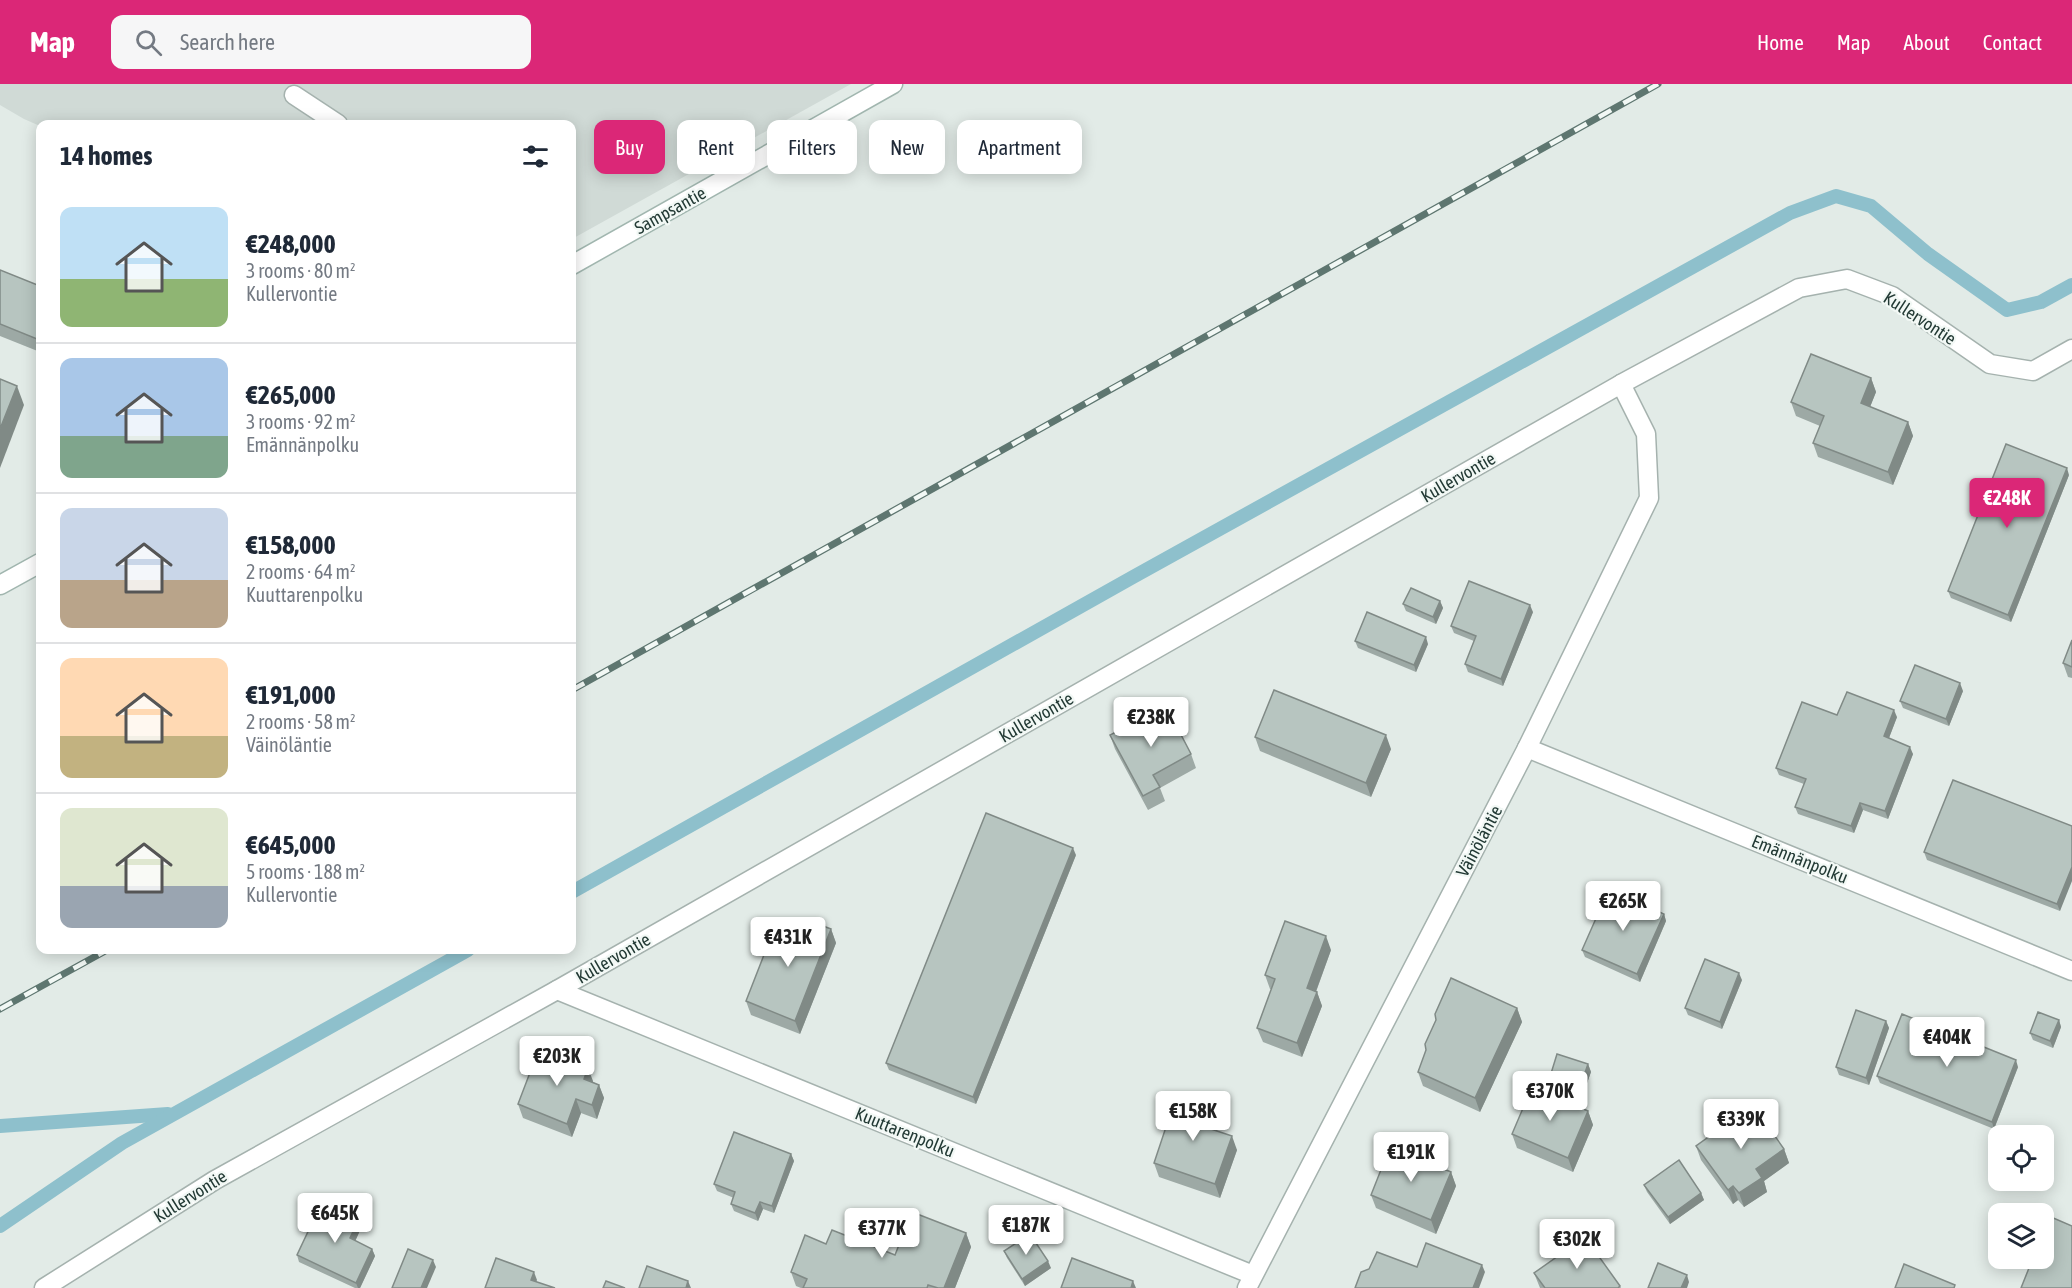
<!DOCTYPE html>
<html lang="en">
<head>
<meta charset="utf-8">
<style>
  :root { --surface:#fff; --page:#f6f6f7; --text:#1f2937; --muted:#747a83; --line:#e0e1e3; --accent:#db2777 }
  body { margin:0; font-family:"Asap Condensed",sans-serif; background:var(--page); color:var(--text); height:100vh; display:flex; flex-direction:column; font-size:22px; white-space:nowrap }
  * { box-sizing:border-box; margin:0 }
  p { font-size:20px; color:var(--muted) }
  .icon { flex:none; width:33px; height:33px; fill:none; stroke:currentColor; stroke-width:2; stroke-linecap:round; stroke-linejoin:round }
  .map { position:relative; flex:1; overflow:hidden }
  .sheet { position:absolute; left:36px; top:36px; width:540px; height:834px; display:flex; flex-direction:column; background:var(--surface); border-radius:12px; box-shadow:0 3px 15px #0003 }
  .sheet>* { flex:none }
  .guide { position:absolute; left:594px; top:36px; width:570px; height:54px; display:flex; gap:12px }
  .tools { position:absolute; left:1988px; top:1041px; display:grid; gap:12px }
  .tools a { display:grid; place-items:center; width:66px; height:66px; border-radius:12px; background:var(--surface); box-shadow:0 3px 15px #0003; font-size:30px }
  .price { position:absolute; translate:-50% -51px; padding:0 14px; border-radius:6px; background:#fff; color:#222; font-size:20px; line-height:39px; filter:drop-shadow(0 2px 3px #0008) }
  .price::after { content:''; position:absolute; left:50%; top:36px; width:18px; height:14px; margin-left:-9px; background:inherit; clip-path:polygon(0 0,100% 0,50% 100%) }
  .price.current { background:var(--accent); color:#fff }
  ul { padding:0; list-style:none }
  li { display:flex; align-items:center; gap:18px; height:150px; padding:0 24px }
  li+li { border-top:2px solid var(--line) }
  li span { display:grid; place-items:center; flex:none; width:168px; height:120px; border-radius:12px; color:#555 }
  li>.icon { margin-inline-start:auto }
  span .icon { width:72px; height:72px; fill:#fffc; stroke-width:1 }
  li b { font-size:26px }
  h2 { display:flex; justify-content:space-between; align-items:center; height:72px; padding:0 24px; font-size:26px }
  .pill { padding:0 21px; border-radius:12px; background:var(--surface); box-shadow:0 3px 15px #0003; font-size:21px; line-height:54px }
  .pill.current { background:var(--accent); color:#fff }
  header { display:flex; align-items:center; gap:36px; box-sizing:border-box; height:84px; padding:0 30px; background:var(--accent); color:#fff }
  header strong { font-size:28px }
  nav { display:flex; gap:33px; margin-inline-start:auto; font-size:21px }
  .search { width:420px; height:54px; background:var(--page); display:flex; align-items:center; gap:15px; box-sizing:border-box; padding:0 21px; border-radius:12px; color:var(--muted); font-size:22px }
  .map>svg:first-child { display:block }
  .built { fill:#d0dad6 }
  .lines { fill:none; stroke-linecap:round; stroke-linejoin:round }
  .stream { stroke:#8ec0cc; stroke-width:14 }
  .street-casing { stroke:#a5b2ae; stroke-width:21 }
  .secondary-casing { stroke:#a1b6af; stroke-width:21 }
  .street { stroke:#fff; stroke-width:18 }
  .secondary { stroke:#fff; stroke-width:18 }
  .rail-casing { stroke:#5e7670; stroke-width:7 }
  .rail { stroke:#f2f8f5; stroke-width:4.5; stroke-dasharray:14; stroke-linecap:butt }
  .wall { fill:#9da9a5 }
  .shaded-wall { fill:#808a86 }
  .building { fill:#b7c5c0; stroke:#808a86; stroke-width:1.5 }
  .labels { text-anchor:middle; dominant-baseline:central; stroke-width:4.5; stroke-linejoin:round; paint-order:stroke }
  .street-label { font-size:18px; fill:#233a35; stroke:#f2f8f5 }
</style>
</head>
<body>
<header>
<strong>Map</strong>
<div class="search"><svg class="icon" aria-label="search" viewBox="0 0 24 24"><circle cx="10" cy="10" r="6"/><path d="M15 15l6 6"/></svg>Search here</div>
<nav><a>Home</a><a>Map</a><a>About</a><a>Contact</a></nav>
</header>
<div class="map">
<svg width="2072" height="1204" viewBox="0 0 2072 1204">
  <rect width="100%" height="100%" fill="#e2ebe7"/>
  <path class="built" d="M0,0h851l-279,155v-115h-532v2l-16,-7 -24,-14z"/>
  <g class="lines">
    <g class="stream">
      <path d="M572,808l561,-315 657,-364 46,-17 35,10 57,48 79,56 34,-8 31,-17"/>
      <path d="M0,1042l168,-12"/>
      <path d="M0,1142l122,-83 346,-193"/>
    </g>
    <g class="street-casing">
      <g id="street">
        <path d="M294,11l44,29"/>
        <path d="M1527,664l545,223"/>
        <path d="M557,906l696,285"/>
        <path d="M44,1204l171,-108 342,-190 1064,-606 178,-96 48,-9 45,17 98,68 43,7 39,-22"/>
        <path d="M1247,1204l280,-540 122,-250 -3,-64 -25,-50"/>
      </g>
    </g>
    <g class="secondary-casing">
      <g id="secondary">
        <path d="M572,181l321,-181"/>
        <path d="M0,501l40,-22"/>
      </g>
    </g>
    <use href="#street" class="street"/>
    <use href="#secondary" class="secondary"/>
    <g class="rail-casing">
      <g id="rail">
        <path d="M572,606l1086,-606"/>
        <path d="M0,925l107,-59"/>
      </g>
    </g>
    <use href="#rail" class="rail"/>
  </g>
  <g class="wall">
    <path d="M0,186l40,16v66l-40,-16z"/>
    <path d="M1871,294l5,14 -6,15 38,15 5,14 -20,49 -75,-28 -5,-14 7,-17 -24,-10 -5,-14z"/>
    <path d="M2069,391l-58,147 -60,-24 -3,-7z"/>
    <path d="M1440,517l3,7 -7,16 -30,-13 -3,-7z"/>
    <path d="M1533,528l-30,74 -35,-14 -3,-8 9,-23 -20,-8 -3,-7z"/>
    <path d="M2072,556v38l-4,-1 -5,-14z"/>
    <path d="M1355,557l73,3 -12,28 -58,-24z"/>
    <path d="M1963,607l-14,35 -46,-18 -3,-7z"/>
    <path d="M1837,631l60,2 -8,21 24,16 -25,65 -25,-9 -9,23 -56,-19 -3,-7 9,-23 -25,-9 -3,-7z"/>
    <path d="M1110,651l81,19 5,14 -36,20 5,13 -17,9 -33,-61z"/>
    <path d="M1255,653l136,12 -20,48 -111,-46z"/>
    <path d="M2072,742l-12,85 -133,-51 -3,-8z"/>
    <path d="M1076,771l-100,249 -87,-34 -3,-7z"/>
    <path d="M1664,830l2,7 -26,61 -55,-25 -3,-7z"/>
    <path d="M831,845l5,14 -36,91 -49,-19 -5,-14 60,-71z"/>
    <path d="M1331,866l-15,42h1l5,14 -20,51 -39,-15 -6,-14 15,-39h-2l-5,-14z"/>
    <path d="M1742,896l-20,49 -34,-14 -3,-7z"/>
    <path d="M1517,924l5,14 -42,90 -57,-26 -5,-14z"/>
    <path d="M2059,936l2,7 -8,21 -20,-8 -3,-7z"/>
    <path d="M1886,937l3,7 -20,57 -30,-10 -3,-8z"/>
    <path d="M1588,980l3,8 -9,25 -31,-10 -2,-7z"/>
    <path d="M2018,983l-24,62 -114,-46 -3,-7z"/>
    <path d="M593,997v1l6,3 5,13 -7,21 -16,-6 -9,24 -49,-19 -5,-14z"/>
    <path d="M1588,1027l5,14 -20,47 -56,-24 -5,-14z"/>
    <path d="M1176,1032l45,4 -4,11 20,19 -17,48 -61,-21 -5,-14z"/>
    <path d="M1696,1062l88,3 5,14 -25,18 3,11 -23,15 -6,-7 -5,4 -32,-44z"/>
    <path d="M791,1070l3,7 -20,52 -11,-4 -5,12 -24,-10 -3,-7 3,-6 -17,-7 -3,-7z"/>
    <path d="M1451,1088l5,14 -20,48 -60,-26 -5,-13z"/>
    <path d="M1644,1101l57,8 3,7 -34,24 -23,-32z"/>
    <path d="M362,1142l-7,15 17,8 3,7 -15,32h-5l-56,-26 -2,-7z"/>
    <path d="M966,1149l5,14 -16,41h-154l-5,-2 -5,-14 35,-28 69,11z"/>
    <path d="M1004,1167l47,17 -26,18 -18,-28z"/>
    <path d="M1534,1189l86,13 1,2h-81z"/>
  </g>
  <g class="shaded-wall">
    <path d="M40,245v20l-3,-10z"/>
    <path d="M1871,294l5,14 -10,25 -5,-14z"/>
    <path d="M17,302l7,19 -24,63v-39z"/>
    <path d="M1908,338l5,14 -20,49 -5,-13z"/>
    <path d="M2067,384l2,7 -58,147 -3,-7z"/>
    <path d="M1440,517l3,7 -7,16 -3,-7z"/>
    <path d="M1530,521l3,7 -30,74 -2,-7z"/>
    <path d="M1426,553l2,7 -12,28 -2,-7z"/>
    <path d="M1960,599l3,8 -14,35 -3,-7z"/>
    <path d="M1894,626l3,7 -10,26 -3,-7z"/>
    <path d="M1386,651l5,14 -20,48 -5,-14z"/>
    <path d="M1910,663l3,7 -25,65 -3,-8z"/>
    <path d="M1860,719l3,7 -9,23 -3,-7z"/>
    <path d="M1073,764l3,7 -100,249 -3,-7z"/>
    <path d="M2072,783v14l-12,30 -3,-7z"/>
    <path d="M1664,830l2,7 -26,61 -3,-8z"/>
    <path d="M831,845l5,14 -36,91 -5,-13z"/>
    <path d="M1326,852l5,14 -19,52 -5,-14z"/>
    <path d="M1739,889l3,7 -20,49 -2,-7z"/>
    <path d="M1317,908l5,14 -20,51 -5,-14z"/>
    <path d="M1517,924l5,14 -42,90 -5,-14z"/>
    <path d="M2059,936l2,7 -8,21 -3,-7z"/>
    <path d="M1886,937l3,7 -20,57 -3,-7z"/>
    <path d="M2016,976l2,7 -24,62 -2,-7z"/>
    <path d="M1588,980l3,8 -9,25 -3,-7z"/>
    <path d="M588,984l5,13 -4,12 -5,-14z"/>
    <path d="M599,1001l5,13 -7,21 -5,-14z"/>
    <path d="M576,1015l5,14 -9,24 -5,-13z"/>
    <path d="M1216,1022l5,14 -8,21 -5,-13z"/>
    <path d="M1588,1027l5,14 -20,47 -5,-14z"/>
    <path d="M1232,1052l5,14 -17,48 -5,-14z"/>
    <path d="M1784,1065l5,14 -25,18 3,11 -23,15 -5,-14 17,-24z"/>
    <path d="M791,1070l3,7 -20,52 -2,-7z"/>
    <path d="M1451,1088l5,14 -20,48 -5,-14z"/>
    <path d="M1733,1102l5,14 -5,4 -5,-14z"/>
    <path d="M1701,1109l3,7 -34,24 -2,-7z"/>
    <path d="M760,1118l3,7 -5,12 -3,-8z"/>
    <path d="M359,1135l3,7 -9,20 -3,-8z"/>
    <path d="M966,1149l5,14 -16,41h-11z"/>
    <path d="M372,1165l3,7 -15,32h-2l-2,-5z"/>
    <path d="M433,1176l3,7 -9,21h-6z"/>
    <path d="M1048,1177l3,7 -26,18 -3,-7z"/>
    <path d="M1482,1181l3,7 -6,16h-6z"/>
    <path d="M534,1188l3,8 -3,7 -3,-7z"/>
    <path d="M1687,1191l2,7 -2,6h-6z"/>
    <path d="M688,1197l3,7h-5z"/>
    <path d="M1133,1197l3,7h-5z"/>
  </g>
  <g class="building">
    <path d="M0,186l40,16v43l-3,10 -37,-15z"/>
    <path d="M1811,270l60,24 -10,25 47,19 -20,50 -75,-29 11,-27 -33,-14z"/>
    <path d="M0,295l17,7 -17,43z"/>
    <path d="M2006,360l61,24 -59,147 -60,-24z"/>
    <path d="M1469,497l61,24 -29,74 -36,-15 11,-28 -25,-10z"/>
    <path d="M1411,504l29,13 -7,16 -30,-13z"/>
    <path d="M1367,528l59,25 -12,28 -59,-24z"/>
    <path d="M2072,556v27l-9,-4z"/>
    <path d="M1915,581l45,18 -14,36 -46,-18z"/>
    <path d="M1274,606l112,45 -20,48 -111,-46z"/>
    <path d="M1847,608l47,18 -10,26 26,11 -25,64 -25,-8 -9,23 -56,-19 11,-28 -30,-11 26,-66 35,13z"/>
    <path d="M1166,622l25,48 -38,21 7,12 -17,9 -33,-61z"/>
    <path d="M1953,696l119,46v41l-15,37 -133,-52z"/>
    <path d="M986,729l87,35 -100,249 -87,-34z"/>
    <path d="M1609,805l55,25 -27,60 -55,-24z"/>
    <path d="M778,835l28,11 4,-9 21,8 -36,92 -49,-20z"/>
    <path d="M1285,837l41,15 -19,52 10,4 -20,51 -40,-15 18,-49 -10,-4z"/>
    <path d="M1705,875l34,14 -19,49 -35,-14z"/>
    <path d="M1451,894l66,30 -42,90 -57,-26 8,-22 -1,-6 11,-24 -1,-6z"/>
    <path d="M1856,926l30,11 -20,57 -30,-11z"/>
    <path d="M2038,928l21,8 -9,21 -20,-8z"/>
    <path d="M1902,930l114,46 -24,62 -115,-46z"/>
    <path d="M539,965l49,19 -4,11 15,6 -7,20 -16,-6 -9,25 -49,-20z"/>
    <path d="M1557,970l31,10 -9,26 -30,-10z"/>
    <path d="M1532,1003l56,24 -20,47 -56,-24z"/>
    <path d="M1182,1012l34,10 -8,22 24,8 -17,48 -61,-21 16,-48 6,1z"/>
    <path d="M1753,1021l31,44 -28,20 6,9 -23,15 -6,-7 -5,4 -32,-44z"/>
    <path d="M734,1048l57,22 -19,52 -12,-4 -5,11 -24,-9 4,-12 -21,-8z"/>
    <path d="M1390,1063l61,25 -20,48 -60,-25z"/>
    <path d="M1679,1076l22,33 -33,24 -24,-32z"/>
    <path d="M322,1118l37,17 -9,19 22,11 -16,34 -59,-28z"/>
    <path d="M912,1128l54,21 -22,55h-6l-10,-3 -1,3h-124l4,-9 -16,-7 14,-37 21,9 6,-14 63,25z"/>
    <path d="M2051,1133l21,9v62h-51l12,-30h10v-22z"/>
    <path d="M1030,1150l18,27 -26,18 -18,-28z"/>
    <path d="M1585,1153l35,49 -2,2h-73l-11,-15z"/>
    <path d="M1426,1159l56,22 -9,23h-118l6,-16 8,-3 8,-17 40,15z"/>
    <path d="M408,1165l25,11 -12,28h-29z"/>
    <path d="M496,1174l38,14 -3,8 24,8h-70z"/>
    <path d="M1072,1174l61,23 -2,7h-70z"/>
    <path d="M1658,1179l29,12 -6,13h-33z"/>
    <path d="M1904,1180l51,21 -1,3h-59z"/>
    <path d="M647,1182l41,15 -2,7h-47z"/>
    <path d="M606,1197l19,7h-22z"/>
  </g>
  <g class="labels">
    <g class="street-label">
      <text transform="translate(670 126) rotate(-29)">Sampsantie</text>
      <text transform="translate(1920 234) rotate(33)">Kullervontie</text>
      <text transform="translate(1458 393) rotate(-30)">Kullervontie</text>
      <text transform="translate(1036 633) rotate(-30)">Kullervontie</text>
      <text transform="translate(1479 757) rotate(-62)">Väinöläntie</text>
      <text transform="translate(1800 775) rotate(22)">Emännänpolku</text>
      <text transform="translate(613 874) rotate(-30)">Kullervontie</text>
      <text transform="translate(905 1048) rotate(22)">Kuuttarenpolku</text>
      <text transform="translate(190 1112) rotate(-32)">Kullervontie</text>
    </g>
  </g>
</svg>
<div class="tools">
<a><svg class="icon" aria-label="locate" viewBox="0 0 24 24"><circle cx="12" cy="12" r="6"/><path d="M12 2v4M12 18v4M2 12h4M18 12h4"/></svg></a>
<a><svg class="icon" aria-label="layers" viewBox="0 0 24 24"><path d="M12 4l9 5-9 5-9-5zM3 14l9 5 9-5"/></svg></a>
</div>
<b class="price current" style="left:2007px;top:445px">€248K</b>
<b class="price" style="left:1151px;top:664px">€238K</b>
<b class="price" style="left:1623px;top:848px">€265K</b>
<b class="price" style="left:788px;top:884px">€431K</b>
<b class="price" style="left:1947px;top:984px">€404K</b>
<b class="price" style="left:557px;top:1003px">€203K</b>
<b class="price" style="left:1550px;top:1038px">€370K</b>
<b class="price" style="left:1193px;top:1058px">€158K</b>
<b class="price" style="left:1741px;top:1066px">€339K</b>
<b class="price" style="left:1411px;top:1099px">€191K</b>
<b class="price" style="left:335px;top:1160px">€645K</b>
<b class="price" style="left:1026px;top:1172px">€187K</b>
<b class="price" style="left:882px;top:1175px">€377K</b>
<b class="price" style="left:1577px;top:1186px">€302K</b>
<div class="guide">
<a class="pill current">Buy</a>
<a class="pill">Rent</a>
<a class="pill">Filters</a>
<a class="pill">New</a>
<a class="pill">Apartment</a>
</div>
<section class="sheet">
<h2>14 homes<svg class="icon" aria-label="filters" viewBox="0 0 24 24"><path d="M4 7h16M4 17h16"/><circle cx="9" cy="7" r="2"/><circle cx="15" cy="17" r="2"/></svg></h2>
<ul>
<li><span style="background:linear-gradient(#bfe0f5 60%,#8fb573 0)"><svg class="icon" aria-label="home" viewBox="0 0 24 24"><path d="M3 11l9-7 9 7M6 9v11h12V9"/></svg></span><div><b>€248,000</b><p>3 rooms · 80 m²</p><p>Kullervontie</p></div></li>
<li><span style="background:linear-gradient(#a9c7e8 65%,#7fa58c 0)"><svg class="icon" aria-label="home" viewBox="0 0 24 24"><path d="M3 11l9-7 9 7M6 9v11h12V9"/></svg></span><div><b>€265,000</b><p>3 rooms · 92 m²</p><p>Emännänpolku</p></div></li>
<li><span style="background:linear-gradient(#c9d6e8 60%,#b9a48a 0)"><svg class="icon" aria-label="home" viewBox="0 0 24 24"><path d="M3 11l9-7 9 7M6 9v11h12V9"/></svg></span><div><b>€158,000</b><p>2 rooms · 64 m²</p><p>Kuuttarenpolku</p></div></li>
<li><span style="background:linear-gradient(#ffd9b3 65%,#c2b280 0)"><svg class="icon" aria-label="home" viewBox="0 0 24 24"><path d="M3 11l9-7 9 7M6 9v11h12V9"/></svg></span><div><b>€191,000</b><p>2 rooms · 58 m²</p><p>Väinöläntie</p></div></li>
<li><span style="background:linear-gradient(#dfe7d0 65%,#9aa5b1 0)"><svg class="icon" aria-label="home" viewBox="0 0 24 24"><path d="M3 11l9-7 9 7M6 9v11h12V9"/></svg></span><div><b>€645,000</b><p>5 rooms · 188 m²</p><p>Kullervontie</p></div></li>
</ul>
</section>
</div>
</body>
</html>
